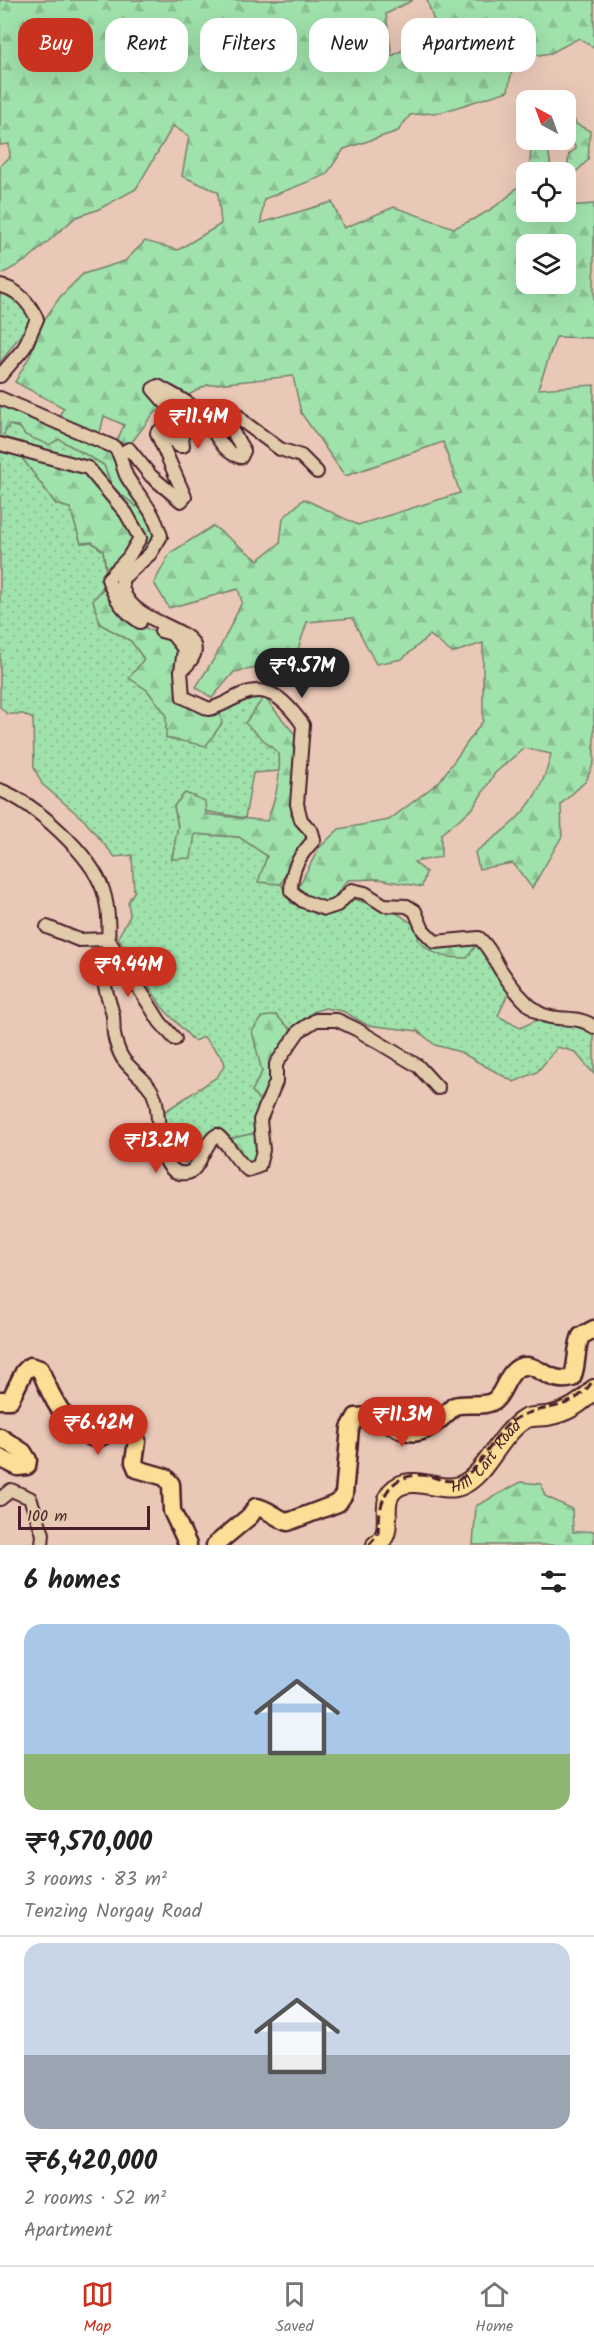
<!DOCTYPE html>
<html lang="en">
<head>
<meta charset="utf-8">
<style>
  :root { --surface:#fff; --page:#f2f2f2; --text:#222; --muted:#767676; --line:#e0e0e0; --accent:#c8321e }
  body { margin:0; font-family:Kalam,sans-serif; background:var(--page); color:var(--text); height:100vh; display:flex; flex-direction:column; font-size:22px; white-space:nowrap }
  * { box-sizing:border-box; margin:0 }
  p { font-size:20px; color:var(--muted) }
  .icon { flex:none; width:33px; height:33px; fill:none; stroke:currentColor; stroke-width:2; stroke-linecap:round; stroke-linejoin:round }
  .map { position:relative; height:1545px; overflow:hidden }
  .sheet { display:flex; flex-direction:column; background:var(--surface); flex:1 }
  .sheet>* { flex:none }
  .guide { position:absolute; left:18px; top:18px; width:558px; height:54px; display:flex; gap:12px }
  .needle { width:39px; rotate:319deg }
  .tools { position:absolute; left:516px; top:90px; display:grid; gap:12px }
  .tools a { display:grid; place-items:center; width:60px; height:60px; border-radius:12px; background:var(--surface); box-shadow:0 6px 24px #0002; font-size:30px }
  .scale { position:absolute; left:18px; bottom:15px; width:132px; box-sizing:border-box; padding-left:6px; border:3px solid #4a1f2b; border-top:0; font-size:16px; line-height:21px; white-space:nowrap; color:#4a1f2b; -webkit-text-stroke:4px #e2cbab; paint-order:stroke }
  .price { position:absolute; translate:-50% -51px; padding:0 14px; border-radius:21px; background:var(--accent); color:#fff; font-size:20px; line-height:39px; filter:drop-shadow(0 2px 3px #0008) }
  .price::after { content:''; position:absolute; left:50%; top:36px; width:18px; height:14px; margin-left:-9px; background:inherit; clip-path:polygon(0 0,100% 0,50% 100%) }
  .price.selected { background:#222; color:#fff }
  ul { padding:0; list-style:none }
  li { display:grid; align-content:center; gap:12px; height:318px; padding:0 24px }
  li+li { border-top:2px solid var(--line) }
  li span { display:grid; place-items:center; height:186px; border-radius:18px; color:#555 }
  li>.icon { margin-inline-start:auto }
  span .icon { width:108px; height:108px; fill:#fffc; stroke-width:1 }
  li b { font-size:26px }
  h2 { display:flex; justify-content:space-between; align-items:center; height:72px; padding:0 24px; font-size:26px }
  .chip { padding:0 21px; border-radius:18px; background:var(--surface); box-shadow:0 6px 24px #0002; font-size:21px; line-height:54px }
  .chip.selected { background:var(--accent); color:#fff }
  .dock { display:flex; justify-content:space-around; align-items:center; height:84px; border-top:2px solid var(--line); background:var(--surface); font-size:16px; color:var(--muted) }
  .dock a { display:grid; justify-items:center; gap:3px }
  .dock .selected { color:var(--accent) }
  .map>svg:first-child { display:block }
  .grass { fill:url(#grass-dots); stroke:#75806c; stroke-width:1.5 }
  .forest { fill:url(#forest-firs); stroke:#75806c; stroke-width:1.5; fill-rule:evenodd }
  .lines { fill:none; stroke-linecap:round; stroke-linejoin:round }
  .minor-casing { stroke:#4a1f2b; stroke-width:16 }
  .major-casing { stroke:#4a1f2b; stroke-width:21 }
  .highway-casing { stroke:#4a1f2b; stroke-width:22 }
  .minor { stroke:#e2cbab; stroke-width:12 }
  .major { stroke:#fcde96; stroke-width:16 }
  .highway { stroke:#fcde96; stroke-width:18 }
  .rail { stroke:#4a1f2b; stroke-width:3; stroke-dasharray:9 4.5; stroke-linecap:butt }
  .labels { text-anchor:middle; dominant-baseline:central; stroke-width:4.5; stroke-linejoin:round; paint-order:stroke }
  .street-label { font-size:16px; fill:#4a1f2b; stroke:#e2cbab }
</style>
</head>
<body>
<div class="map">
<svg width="594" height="1545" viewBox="0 0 594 1545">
  <defs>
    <pattern id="grass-dots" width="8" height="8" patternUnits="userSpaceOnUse" patternTransform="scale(1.5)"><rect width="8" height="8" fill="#a0e2ac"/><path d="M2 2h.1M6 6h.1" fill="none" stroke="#8bc194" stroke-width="1.8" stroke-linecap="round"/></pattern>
    <pattern id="forest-firs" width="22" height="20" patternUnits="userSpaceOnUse" patternTransform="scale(1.5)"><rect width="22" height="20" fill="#a0e2ac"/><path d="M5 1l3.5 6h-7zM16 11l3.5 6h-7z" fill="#8bc194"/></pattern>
  </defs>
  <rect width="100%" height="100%" fill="#eac8b8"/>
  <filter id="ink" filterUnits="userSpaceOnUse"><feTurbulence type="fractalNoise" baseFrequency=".0167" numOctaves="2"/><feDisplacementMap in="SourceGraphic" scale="12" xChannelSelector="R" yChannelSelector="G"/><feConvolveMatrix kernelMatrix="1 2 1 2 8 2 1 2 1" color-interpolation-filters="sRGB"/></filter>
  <g filter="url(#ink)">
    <g class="grass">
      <path d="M6,290l23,21v12l-29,40v-69h4l-4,-3z"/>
      <path d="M9,425l50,14 45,26 9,23 24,18 7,-6c20,49 8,46 -26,81l39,46 -11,-4 -34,-39 31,-45 -143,-98z"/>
      <path d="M0,452l20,3 36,49 14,4 11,35 10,-1 12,9c4,21 5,34 -10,49l7,24 31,17 13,18 -14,19 17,12 19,24 54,-3 27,-15 17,1 4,46 11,11 1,17 -27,2 -8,45 -71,-12 4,20 -6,33 23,-25 44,3 28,19 -8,25 22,3 10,19 34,11 21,-17 46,13 27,18 -1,12 59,4 12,9 20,38 -11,25 22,12 19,-9 44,6 11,6v43l-19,-22 -17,-5 -21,25 -23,10 -54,-30 -25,-7 -17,-14 -51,-6 -24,-14 -18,-3 -12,4 -22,18 -15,-15 -14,57 -10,19 7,9 -4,33 -26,6 -7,-7 -23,18 -10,14c-22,-5 -24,-32 -25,-52l53,-35 8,-12 -2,-6 -19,-22 -10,4 -32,-34 -44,-70 12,-21 -2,-14 6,-10 -2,-37 -17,2 -31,-37 -42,-36 -8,-17 -1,-48 -10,-5h-16l-7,-7z"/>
    </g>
    <g class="forest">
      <path d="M0,0h413l-27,14 6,42 45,-25 -10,-31h167v48l-15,-10 -28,15 -37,6 -6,32 -66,21 -32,3 -12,16 -54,18 -18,26 -62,24 -3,24 71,-21 12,26 50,-21 60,21c27,-11 56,-27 72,-52v36h40v-6l28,-2v134l-38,-1 -18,52 56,-4v377l-8,19 -25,23 1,32 -30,52 -19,-25 -34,6 -4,-17c39,-28 65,-48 76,-98l-27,-6 -29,25 -22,35 -32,26v23l-27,5 12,10 -4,15 -43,-8 -31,1 -20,25 -23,-7 -6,-12 20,-38 20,-19 50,-9 50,-38 44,-61v-78l-31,10 -22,-18 -28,24 -26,5 -24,-46 -45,4 -18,55 -21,-11 -34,6 -22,26 -16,-11 21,-33 25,-52 -4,-13 -69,19 -15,-25 16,-30 43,-27 45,34 22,-17 3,-25 21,-19 54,26 102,-32 -17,-51 -98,34 -44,-63 -8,-37 -86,9 -54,29 -24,32 -12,-5 7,-16 -20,-9 -5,21 -41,-20 6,-9 -49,-26 15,-26 12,-33 18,-26 23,-23 42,-13 20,-20 33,9 43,-26 -3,-32 -36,-16 7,-40 -16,-10 -37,63 -39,21 -21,7 -49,43 -27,15v-109l10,-9 -1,-13 -9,1zM526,244h40v40h-40z"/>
      <path d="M533,97l33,3 10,24 14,7 -2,29 -22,22v-10h-37l3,-32h15l4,29h16l2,-15 7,-5 -10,-21v-28h-33z"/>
      <path d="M0,402l116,52 28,46 -8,6 -23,-18 -9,-23 -45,-26 -10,6 -24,-10 -6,-9 -10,-1 -9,16z"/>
      <path d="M20,455l65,18 38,41 12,25 -13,17 -16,12 -3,-17 -11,-9 -11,1 -11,-35 -14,-4z"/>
      <path d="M104,588c15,35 42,37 71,55 9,36 -18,73 45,68l2,12 -16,23 -40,-8v-24l-19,-24 -18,-12 15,-19 -13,-18 -31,-17 -7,-24z"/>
      <path d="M264,697l33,40 -6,77 13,18 2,9 -8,7 -17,36 -23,-2 9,-26 -28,-19 -44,-3 -4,24 -19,1 6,-33 -4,-20 11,-13 20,8 1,13 61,7c9,-22 14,-44 12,-67l-34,-31z"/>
      <path d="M419,928l14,16h44l-10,14c-21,0 -34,-2 -49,-18z"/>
      <path d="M276,1015l15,15 -20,31 1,21 -13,18 -7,-9 10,-19 -10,-41 11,-14z"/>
      <path d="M255,1133l6,16 -4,14 -10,2 -18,-26z"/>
      <path d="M521,1482l20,2 4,12 27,13 1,23 21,-1v14h-121l3,-39z"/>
    </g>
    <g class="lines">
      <g class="minor-casing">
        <g id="minor">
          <path d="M0,286c17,2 30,18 37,33l-13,29 -24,28"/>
          <path d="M0,398l114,49c9,9 7,19 13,30 14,23 25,30 34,59l-11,18 -28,25c-4,53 112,45 59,92l2,26 26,12c13,-3 22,-10 34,-15 28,-11 46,11 60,31l-6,79 4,16 11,12 2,8c-15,16 -23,29 -23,51l12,10 22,8 12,-4 15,-15 13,3 19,12 23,1 8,5 8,19 12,12 44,-4c11,10 14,19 21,31 9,14 23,32 36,42 18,13 41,2 58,16"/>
          <path d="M0,444l88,24 38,45 14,25 -12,20 -20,21c7,20 14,31 32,43"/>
          <path d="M120,454l9,-5 22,27 30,25 4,-4 -28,-64 5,-4 17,17h4l-3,-26 -27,-31 5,-3c13,8 30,15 41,26 14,13 21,41 42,45l3,-6 -13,-22 -2,-22 16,16 35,26 21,7 16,16"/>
          <path d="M161,631l11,3 12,15 -3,22"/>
          <path d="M0,790c34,13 91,64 103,100 7,21 6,45 4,68 -1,7 -4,15 -3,22 1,12 7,24 9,36 1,6 0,12 1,18 1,7 5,19 9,25 12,16 28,22 33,43 4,18 0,76 31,71 13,-2 16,-30 30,-38 12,9 18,25 31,35l11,-4 4,-16 -3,-30 16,-38v-18l23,-33 17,-11h21l19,9 62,37 20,22"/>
          <path d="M47,927l32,13 29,-1 52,83 15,17"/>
          <path d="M0,1499l11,-9 19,8 13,36 -1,11"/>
        </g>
      </g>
      <g class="major-casing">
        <g id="major">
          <path d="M0,1400h10l14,-28 6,-6 10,3c12,30 25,58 56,70l22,-11 12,4 7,9 -3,21 3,7 28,8 6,7 1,27 16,34"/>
          <path d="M0,1437l23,15 5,8 -1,6 -9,1 -18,-9"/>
          <path d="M215,1545l35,-29 6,-9c11,1 20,11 32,15l50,-19 6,-9 6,-66 6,-11c45,-6 46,45 98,-11 12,-4 31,2 41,-6 10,-9 12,-28 25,-33 17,-6 29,18 52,11 6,-14 3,-28 9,-42l13,-7"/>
        </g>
      </g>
      <g class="highway-casing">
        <g id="highway">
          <path id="s1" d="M376,1545c23,-14 -2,-46 23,-59 19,-10 44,8 63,-1 25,-11 37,-51 63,-66 6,-3 15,-2 22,-3 19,-3 35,-13 47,-27"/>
        </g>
      </g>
      <use href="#minor" class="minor"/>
      <use href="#major" class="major"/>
      <use href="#highway" class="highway"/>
      <path class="rail" d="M369,1545l9,-10c1,-28 4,-58 41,-60 16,-1 27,12 44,2 20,-11 29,-40 48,-55 28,-21 59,-5 83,-43"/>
    </g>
  </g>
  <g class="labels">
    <g class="street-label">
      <text stroke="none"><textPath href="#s1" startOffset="168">Hill Cart Road</textPath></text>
    </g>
  </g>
</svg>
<div class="tools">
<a><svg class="needle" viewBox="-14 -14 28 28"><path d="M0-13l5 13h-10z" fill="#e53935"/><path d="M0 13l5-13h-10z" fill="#767676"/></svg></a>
<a><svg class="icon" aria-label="locate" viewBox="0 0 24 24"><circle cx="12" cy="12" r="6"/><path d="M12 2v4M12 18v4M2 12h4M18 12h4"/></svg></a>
<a><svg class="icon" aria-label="layers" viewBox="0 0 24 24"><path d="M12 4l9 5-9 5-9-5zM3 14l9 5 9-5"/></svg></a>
</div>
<div class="scale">100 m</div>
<b class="price" style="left:198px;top:450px">₹11.4M</b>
<b class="price selected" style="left:302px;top:699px">₹9.57M</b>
<b class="price" style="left:128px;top:998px">₹9.44M</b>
<b class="price" style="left:156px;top:1174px">₹13.2M</b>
<b class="price" style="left:402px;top:1448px">₹11.3M</b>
<b class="price" style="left:98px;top:1456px">₹6.42M</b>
<div class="guide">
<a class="chip selected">Buy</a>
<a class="chip">Rent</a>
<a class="chip">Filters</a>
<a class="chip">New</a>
<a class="chip">Apartment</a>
</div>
</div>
<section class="sheet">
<h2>6 homes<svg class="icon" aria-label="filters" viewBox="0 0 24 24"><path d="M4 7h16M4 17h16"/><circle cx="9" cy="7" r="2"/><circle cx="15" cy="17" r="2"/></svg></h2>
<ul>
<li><span style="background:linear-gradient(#a9c7e8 70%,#8fb573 0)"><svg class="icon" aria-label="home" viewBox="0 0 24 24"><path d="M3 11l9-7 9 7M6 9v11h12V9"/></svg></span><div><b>₹9,570,000</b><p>3 rooms · 83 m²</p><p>Tenzing Norgay Road</p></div></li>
<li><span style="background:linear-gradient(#c9d6e8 60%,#9aa5b1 0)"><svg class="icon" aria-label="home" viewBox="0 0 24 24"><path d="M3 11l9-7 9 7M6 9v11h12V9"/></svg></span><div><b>₹6,420,000</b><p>2 rooms · 52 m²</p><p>Apartment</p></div></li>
</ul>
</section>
<nav class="dock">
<a class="selected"><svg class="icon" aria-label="map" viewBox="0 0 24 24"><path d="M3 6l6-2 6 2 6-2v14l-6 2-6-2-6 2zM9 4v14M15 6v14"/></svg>Map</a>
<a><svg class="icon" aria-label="saved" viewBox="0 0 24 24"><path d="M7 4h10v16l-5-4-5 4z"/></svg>Saved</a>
<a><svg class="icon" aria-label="home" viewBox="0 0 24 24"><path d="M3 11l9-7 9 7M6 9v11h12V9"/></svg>Home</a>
</nav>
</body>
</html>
